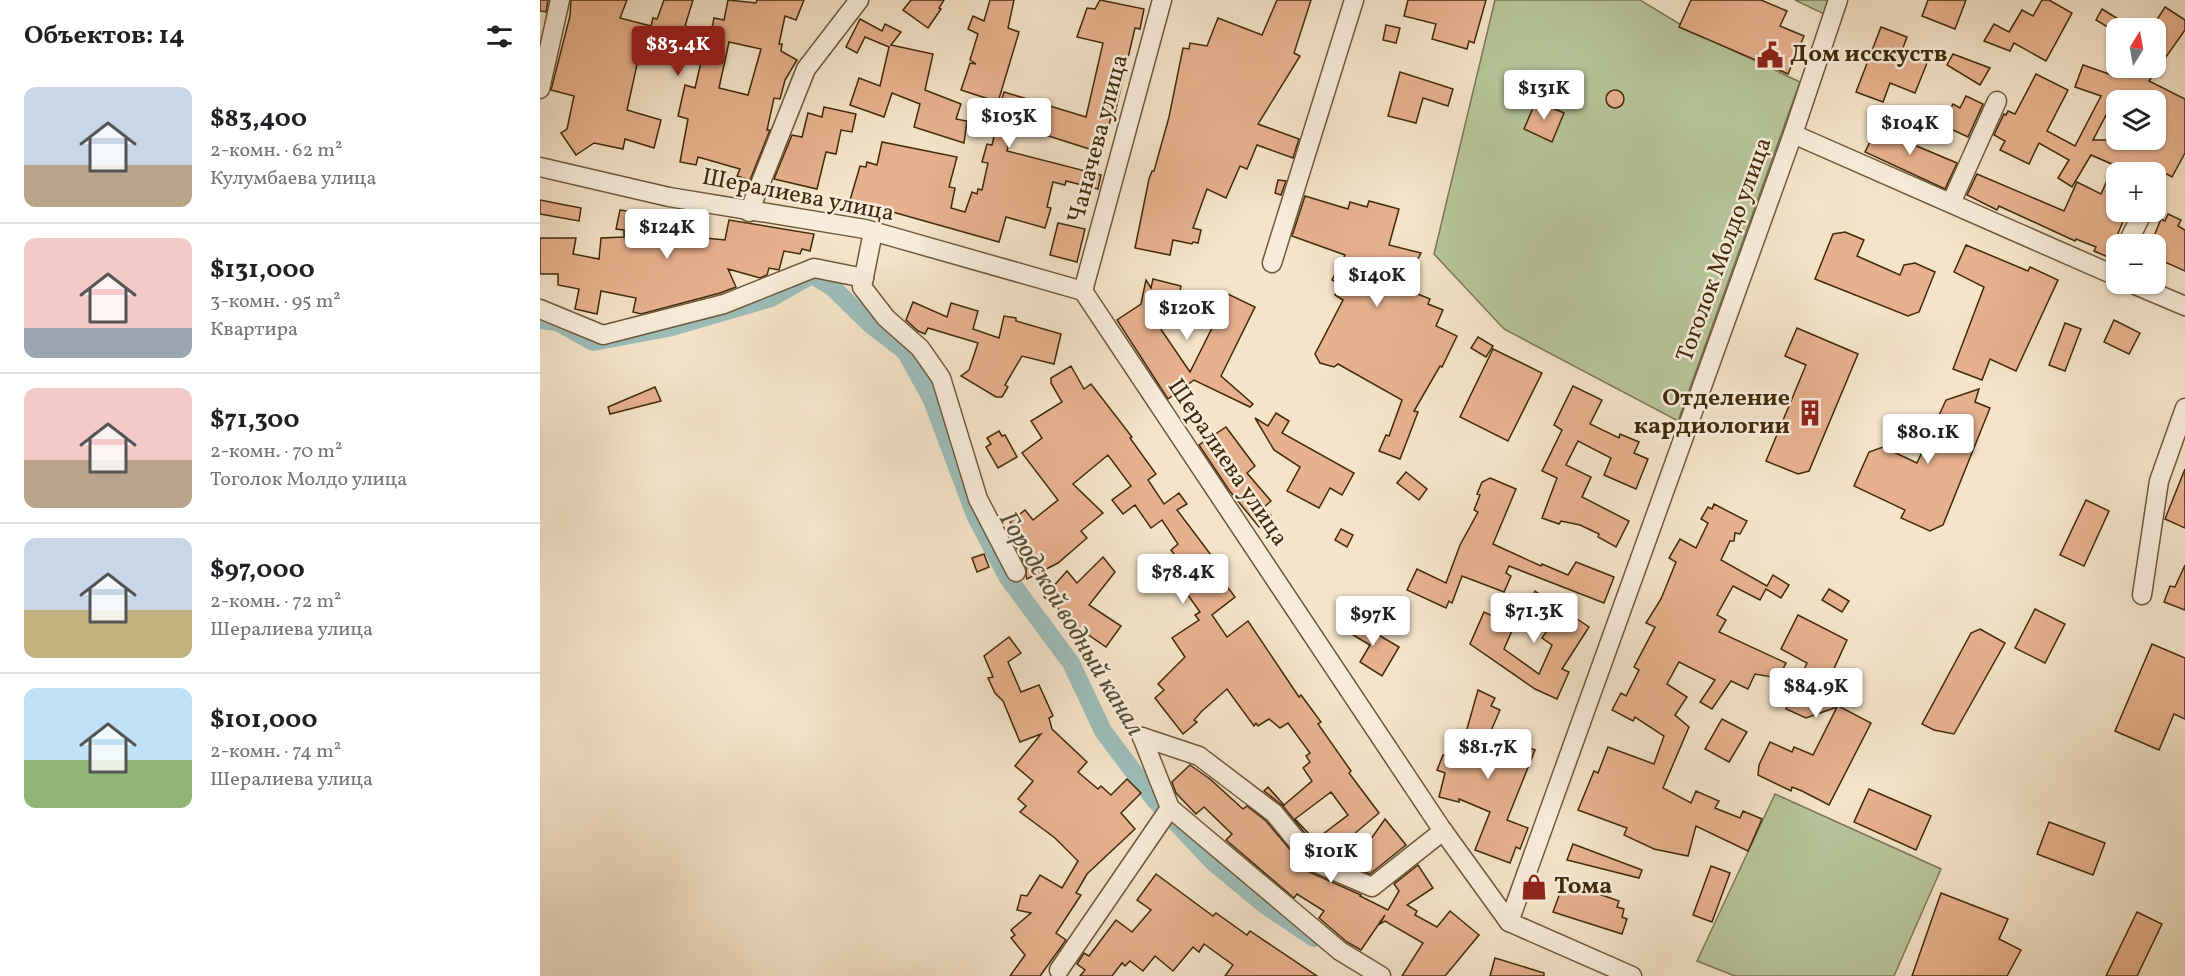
<!DOCTYPE html>
<html lang="ru">
<head>
<meta charset="utf-8">
<style>
  :root { --surface:#fff; --page:#f2f2f2; --text:#202124; --muted:#757577; --line:#e0e0e0; --accent:#8f2418 }
  body { margin:0; font-family:Vollkorn,serif; background:var(--page); color:var(--text); height:100vh; display:flex; flex-direction:column; font-size:22px; white-space:nowrap }
  * { box-sizing:border-box; margin:0 }
  p { font-size:20px; color:var(--muted) }
  .icon { flex:none; width:33px; height:33px; fill:none; stroke:currentColor; stroke-width:2; stroke-linecap:round; stroke-linejoin:round }
  .map { position:relative; flex:1; overflow:hidden }
  .sheet { display:flex; flex-direction:column; background:var(--surface); width:540px }
  .sheet>* { flex:none }
  .needle { width:39px; rotate:11deg }
  .controls { position:absolute; left:1566px; top:18px; display:grid; gap:12px }
  .controls a { display:grid; place-items:center; width:60px; height:60px; border-radius:12px; background:var(--surface); box-shadow:0 2px 4px #0004; font-size:30px }
  .price { position:absolute; translate:-50% -51px; padding:0 14px; border-radius:6px; background:#fff; color:#222; font-size:20px; line-height:39px; filter:drop-shadow(0 2px 3px #0008) }
  .price::after { content:''; position:absolute; left:50%; top:36px; width:18px; height:14px; margin-left:-9px; background:inherit; clip-path:polygon(0 0,100% 0,50% 100%) }
  .price.active { background:var(--accent); color:#fff }
  ul { padding:0; list-style:none }
  li { display:flex; align-items:center; gap:18px; height:150px; padding:0 24px }
  li+li { border-top:2px solid var(--line) }
  li span { display:grid; place-items:center; flex:none; width:168px; height:120px; border-radius:12px; color:#555 }
  li>.icon { margin-inline-start:auto }
  span .icon { width:72px; height:72px; fill:#fffc; stroke-width:1 }
  li b { font-size:26px }
  h2 { display:flex; justify-content:space-between; align-items:center; height:72px; padding:0 24px; font-size:26px }
  main { display:flex; flex:1; min-height:0 }
  .map>svg:first-child { display:block }
  .green { fill:#b7c59a; stroke:#7c7852; stroke-width:1.5 }
  .lines { fill:none; stroke-linecap:round; stroke-linejoin:round }
  .canal { stroke:#9dbebb; stroke-width:18 }
  .building { fill:#e7b18d; stroke:#402a09; stroke-width:1.5; fill-rule:evenodd }
  .minor-casing { stroke:#6d5839; stroke-width:21 }
  .minor { stroke:#f8eddc; stroke-width:18 }
  .labels { text-anchor:middle; dominant-baseline:central; stroke-width:5; stroke-linejoin:round; paint-order:stroke }
  .poi-label { font-size:24px; font-weight:bold; fill:#402a09; stroke:#f8eddc; text-anchor:start }
  .street-label { font-size:24px; fill:#402a09; stroke:#f8eddc }
  .water-label { font-size:26px; font-style:italic; fill:#574f36; stroke:#f8eddc }
</style>
</head>
<body>
<main>
<section class="sheet">
<h2>Объектов: 14<svg class="icon" aria-label="filters" viewBox="0 0 24 24"><path d="M4 7h16M4 17h16"/><circle cx="9" cy="7" r="2"/><circle cx="15" cy="17" r="2"/></svg></h2>
<ul>
<li><span style="background:linear-gradient(#c9d6e8 65%,#b9a48a 0)"><svg class="icon" aria-label="home" viewBox="0 0 24 24"><path d="M3 11l9-7 9 7M6 9v11h12V9"/></svg></span><div><b>$83,400</b><p>2-комн. · 62 m²</p><p>Кулумбаева улица</p></div></li>
<li><span style="background:linear-gradient(#f6c9c9 75%,#9aa5b1 0)"><svg class="icon" aria-label="home" viewBox="0 0 24 24"><path d="M3 11l9-7 9 7M6 9v11h12V9"/></svg></span><div><b>$131,000</b><p>3-комн. · 95 m²</p><p>Квартира</p></div></li>
<li><span style="background:linear-gradient(#f6c9c9 60%,#b9a48a 0)"><svg class="icon" aria-label="home" viewBox="0 0 24 24"><path d="M3 11l9-7 9 7M6 9v11h12V9"/></svg></span><div><b>$71,300</b><p>2-комн. · 70 m²</p><p>Тоголок Молдо улица</p></div></li>
<li><span style="background:linear-gradient(#c9d6e8 60%,#c2b280 0)"><svg class="icon" aria-label="home" viewBox="0 0 24 24"><path d="M3 11l9-7 9 7M6 9v11h12V9"/></svg></span><div><b>$97,000</b><p>2-комн. · 72 m²</p><p>Шералиева улица</p></div></li>
<li><span style="background:linear-gradient(#bfe0f5 60%,#8fb573 0)"><svg class="icon" aria-label="home" viewBox="0 0 24 24"><path d="M3 11l9-7 9 7M6 9v11h12V9"/></svg></span><div><b>$101,000</b><p>2-комн. · 74 m²</p><p>Шералиева улица</p></div></li>
</ul>
</section>
<div class="map">
<svg width="1645" height="976" viewBox="0 0 1645 976">
  <rect width="100%" height="100%" fill="#f5e4c9"/>
  <filter id="stains"><feTurbulence type="fractalNoise" baseFrequency=".00333" numOctaves="4"/><feColorMatrix values="0 0 0 0 .2 0 0 0 0 .09 0 0 0 0 .02 0 0 0 .5 -.17"/></filter>
  <radialGradient id="worn" r=".72"><stop offset=".6" stop-color="#630" stop-opacity="0"/><stop offset="1" stop-color="#630" stop-opacity=".3"/></radialGradient>
  <g class="green">
    <path d="M955,0h145l48,29 112,53 -122,339 -174,-92 -70,-75z"/>
    <path d="M1255,0h33l-4,14z"/>
    <path d="M1235,794l166,75 -47,107h-159l-38,-15z"/>
  </g>
  <g class="lines">
    <path class="canal" d="M0,320l17,2 36,20 75,-14 103,-30 41,-23 20,12 38,37 35,27 27,49 43,115 33,63 63,85 32,68 51,68 59,63 52,43 49,33"/>
  </g>
  <g class="building">
    <path d="M0,0h8l-2,12 -6,-1z"/>
    <path d="M31,0h56l-7,18 31,8 2,-8 4,1 7,-19h29l-8,26 26,7 3,-15 10,2 4,-20 28,3 1,-3h47l-8,20 -11,-4 -6,28h3l-1,7 16,9 -12,20 -5,19 -6,-1 -7,32h3l-20,50 -13,-4 3,-7 -42,-12 -2,8 -16,-3 8,-43 -10,-3 7,-31 10,3 7,-30 -60,-16 -15,68 34,10 -7,28 -29,-9 -2,10 -29,-6 -18,12 -15,-22 6,-4 7,-33 -23,-6 19,-74zM189,42l32,7 -13,46 -29,-7z"/>
    <path d="M371,0h33l-5,8 2,1 -13,19 -25,-18z"/>
    <path d="M450,0h24l-6,28 11,4 -21,70 -37,-12 9,-27 6,1 -6,-4 8,-26 -10,-5 5,-13 11,5z"/>
    <path d="M560,0l44,9 -4,20 -5,-1 -20,85h-3l-10,40 -88,-28 -7,26 94,24 -3,14 -32,-8 -1,4 -12,-3 -6,25 4,1 -6,20 -39,-11 -7,25 -149,-42 10,-34 6,1 1,-5 10,3 5,-23 75,15 -8,30 6,1 -4,20 14,4 7,-20 5,2 1,-5 4,1 6,-27 -6,-1 5,-18 5,1 6,-25 -2,-1 8,-27 82,25 17,-74 -26,-6 10,-29 8,1z"/>
    <path d="M737,0h34l-17,53 6,3 -42,68 41,15 -6,19 -36,-13 -10,24 -7,-3 -14,32 -19,-9 -14,39 8,2 -3,13 -5,-1 -1,2 -19,-4 -3,15 -35,-7 14,-69 3,-8h2l15,-54 14,-69 6,1 1,-6 17,3 11,-28 44,17z"/>
    <path d="M868,0h78l-12,43 -5,-2 -2,8 -35,-10 4,-15 -32,-8z"/>
    <path d="M1151,0h70l26,11 -7,15 24,10 -16,38 -109,-47z"/>
    <path d="M1388,0h38l-11,29 -33,-13z"/>
    <path d="M1502,0h7l23,13 -26,48 -32,-18 -4,8 -26,-10 10,-17 15,8 13,-22 11,6z"/>
    <path d="M1625,7l20,13v10l-36,51 36,18v54l-13,24 -9,-5h-47v40h11l-19,45 -14,-6 2,-4 -20,-8 -1,2 -76,-35 -2,4 -30,-15 10,-21 87,37 13,-29 24,12 13,-29 -23,-10 -19,32 -14,-9 11,-18 -30,-17 -10,21 -29,-14 5,-9 -11,-6 10,-21 2,1 2,-4 7,3 21,-40 32,16 -21,41 28,15 26,-50 -26,-9 8,-22 29,10 3,-5 5,3 4,-5h32v-47zM1574,100h42v40h-63z"/>
    <path d="M1562,9l18,11 -6,11 -18,-11z"/>
    <path d="M320,19l22,12 3,-7 16,8 -10,13 42,9 -8,36 36,14 -5,15 11,2 -3,22 -50,-16 6,-23 -28,-11 -8,24 -34,-12 9,-27 21,8 9,-39 -24,-10 -8,16 -11,-6z"/>
    <path d="M846,25l14,3 -4,15 -13,-3z"/>
    <path d="M1341,27l26,10 -6,16 26,10 -12,30 -25,-10 -7,19 -27,-10z"/>
    <path d="M1413,54l37,14 -10,17 -33,-20z"/>
    <path d="M860,72l53,17 -5,17 -25,-8 -7,25 -28,-7z"/>
    <circle cx="1075" cy="99" r="9"/>
    <path d="M1426,96l17,8 -15,33 -26,-12 11,-21 7,4z"/>
    <path d="M996,101l28,12 -12,29 -28,-13z"/>
    <path d="M284,107l32,7 -4,18 -11,-2 -5,24 -10,-2 -9,37 -43,-10 18,-44 10,2 6,-24 14,4z"/>
    <path d="M1341,120l23,11 -4,8 57,24 -12,26 -80,-37z"/>
    <path d="M738,180l8,1 -5,14 -6,-2z"/>
    <path d="M765,196l43,13 2,-7 17,5 2,-6 30,8 -10,36 32,8 -18,35 27,11 -2,5 15,6 -7,16 21,10 -15,31 -2,-1 -26,45 4,1 -18,47 -21,-8 7,-16 3,1 13,-36 -64,-36 -4,3 -14,-4 -5,-9 28,-54 -8,-5 5,-11 -8,-4 13,-25 -53,-19z"/>
    <path d="M0,200l41,8 -2,13 -39,-7z"/>
    <path d="M80,210l58,9 1,-6 20,3 -4,21 30,3 4,-20 85,14 -4,17 -8,-2 -2,5 -16,-3 -5,19 -10,-2 -2,7 -7,3 -32,-9 8,18 -16,6 -79,21 -8,-2 3,-14 -35,-7 -4,23 -22,-5 4,-20 -21,-4v-11h-18v-36h36l-3,16 26,5 2,-21 23,-1v-7l-8,-1z"/>
    <path d="M1628,214l13,6 -3,6 7,4v41l-29,-13v-16l-4,-1 9,-22 4,2z"/>
    <path d="M518,223l27,6 -8,33 -27,-7z"/>
    <path d="M1305,232l19,8 -7,16 43,19 4,-10 11,-2 20,9 -16,40 -11,4 -93,-37 18,-45z"/>
    <path d="M1426,245l62,26 2,-4 28,13 -42,91 -26,-12 -8,21 -29,-11 31,-82 -30,-15z"/>
    <path d="M613,279l28,7 -3,15 -23,-5 15,26 -10,6 30,44 28,-56 -15,-3 4,-20 20,4 1,-3 27,13 -34,69 32,28 -3,3 -56,-27 -26,19 -51,-79 24,-16 5,-24 5,8z"/>
    <path d="M373,302l34,15 4,-14 27,8 -5,18 26,9 5,-22 12,2v3l45,13 -7,30 -32,-8 -17,29 3,2 -6,10h-6l-35,-21 8,-6 9,-27 -50,-15 -3,6 -7,-3 -12,-11z"/>
    <path d="M1574,320l26,13 -11,21 -25,-12z"/>
    <path d="M1525,323l16,6 -16,42 -16,-6z"/>
    <path d="M1257,328l61,26 -49,117 -11,3 -32,-13 40,-96 -21,-9z"/>
    <path d="M938,337l15,9 -7,11 -15,-9z"/>
    <path d="M953,349l49,24 -34,68 -48,-24z"/>
    <path d="M531,366l13,23 7,-5 41,53 -2,1 26,36 -8,6 16,24 15,-11 8,11 -10,6 34,45 -4,4 28,38 -23,18 15,22 21,-16 51,76 2,-2 20,27 -3,2 33,47 -2,2 30,40 -51,43 -7,-3 -38,-47 -19,-15 4,-4 16,18 28,-24 -9,-13 7,-6 -4,-6 4,-3 -22,-30 -8,5 -11,-9 -11,7 -2,-3 -2,3 -27,-37 -25,22 -8,9 3,2 -14,12 -28,-36 9,-8 -6,-6 27,-27 -13,-19 27,-18 -4,-5 5,-3 -15,-21 -5,4 -11,-15 17,-11 -15,-19 7,-6 -16,-24 -11,8 -16,-23 -12,9 -11,-14 19,-14 -23,-31 -35,29 30,29 -22,18 6,7 -29,25 -31,16 -1,-3v-9l-11,-22 10,-5 -15,-18 15,-12 8,10 25,-20 -36,-47 20,-15 -11,-17 31,-19 -11,-19v-5zM791,792l17,23 -33,25 -20,-21z"/>
    <path d="M1033,386l29,14 -12,24 29,14 1,-4 19,8 -5,11 14,6 -12,30 -32,-14 7,-17 -33,-17 -12,24 25,12 -9,20 47,24 -13,26 -18,-10 1,-3 -19,-9 -19,-4 -2,3 -17,-6 15,-40 -15,-7 20,-41 -8,-5z"/>
    <path d="M115,387l6,14 -51,13 -2,-7z"/>
    <path d="M1439,389l-4,13 15,6 -47,117 -13,6 -29,-13 4,-8 -51,-24 15,-34 14,-5 34,16 29,-63z"/>
    <path d="M736,413l13,8 -7,12 72,40 -12,22 -12,-7 -11,20 -32,-17 13,-24 -26,-17 -19,-32 13,8z"/>
    <path d="M686,427l29,39 -8,7 24,28 -8,7 8,7 -12,12 -30,-37 -30,-45z"/>
    <path d="M459,431l3,5 3,-1 12,22 -19,11 -12,-21 5,-3 -4,-6z"/>
    <path d="M1645,469v59l-20,-9z"/>
    <path d="M866,472l21,17 -8,11 -22,-17z"/>
    <path d="M950,478l26,11 -23,55 48,22 1,-2 26,11 8,-13 38,15 -10,26 -95,-37 -3,7 5,3 -7,16 -42,-16 -10,27 -3,-2 -3,7 -39,-18 10,-21 29,14 14,-38 18,-33 -4,-2 6,-15 -3,-1 5,-12z"/>
    <path d="M1546,500l23,11 -25,55 -24,-11z"/>
    <path d="M1174,504l33,17 -7,13 -5,-1 -1,8h-4l-9,19 46,26 6,-11 16,10 -8,13 -15,-9 -6,11 -27,-14 -16,29 9,5 -7,12 67,31 -8,15 -23,-4 -7,15 -17,-8 -19,28 -12,-7 15,-22 -36,-18 -12,22 20,13 -12,18 14,12 -26,61 28,15 5,-12 23,10 -4,7 25,10 3,-7 19,8 -14,32 -52,-25 -8,30 -34,-7 -30,-14 3,-7 -49,-18 16,-39 4,2 10,-26 46,17 10,-28 -29,-19 -2,4 -21,-11 9,-17 5,3 13,-26 -5,-3 21,-40 -9,-4 15,-24 15,-37 -7,-4 11,-19 16,9 12,-25 -7,-4 7,-12 4,2z"/>
    <path d="M801,529l12,6 -6,12 -12,-7z"/>
    <path d="M444,554l5,13 -12,5 -5,-14z"/>
    <path d="M563,557l12,15 -26,33 32,21 -15,21 -29,-20 1,-2 -34,-28 23,-26 10,12z"/>
    <path d="M1645,565v45l-21,-8 6,-16 5,1z"/>
    <path d="M1289,589l20,12 -7,11 -20,-12z"/>
    <path d="M995,591l54,36 -27,42 7,3 -12,27 -22,-10 -65,-45 14,-32 30,14 -10,23 35,25 13,-29 -10,-7 6,-9 -24,-8z"/>
    <path d="M1495,609l30,15 -20,39 -30,-15z"/>
    <path d="M1258,615l49,25 -26,57 50,26 -42,82 -27,-14 -10,-4 -1,4 -33,-16 1,-10 11,-23 22,10 2,-5 19,8 24,-48 -31,11 -20,-9 21,-46 -26,-14z"/>
    <path d="M810,618l49,29 -17,29 -22,-14 10,-17 -27,-16z"/>
    <path d="M1440,629l25,14 -51,91 -20,-4 -12,-6 49,-91z"/>
    <path d="M469,637l12,16 -13,9 13,30 18,-7 14,31 -4,2 3,11 35,33 -9,10 20,17 3,-3 10,9 16,-16 14,14 -20,20 14,16 -48,45 -11,19 5,2 -25,38 10,7 -26,36h-30l15,-21 -14,-17 4,-3 -4,-5 20,-17 -14,-3 4,-15 6,1 13,-21 22,13 16,-27 -23,-23 -35,-26 6,-6 -8,-7 15,-18 -18,-15 26,-32 -21,8 -17,-41 -8,-8 -7,-15 5,-1 -9,-21z"/>
    <path d="M1612,644l33,14v61l-11,-5 -15,36 -44,-19z"/>
    <path d="M938,690l17,8 -4,8 9,4 -13,30 27,10 3,-7 18,7 -28,70 21,8 -8,21 -4,-2 -6,16 -35,-13 15,-38 -31,-13v3l-20,-5 6,-24 -8,-3 6,-15 10,4 9,-24 3,1z"/>
    <path d="M1182,719l25,13 -18,30 -24,-13z"/>
    <path d="M650,765l20,14 33,30 4,-3 19,15 43,51 52,23 -1,1 28,14 11,-19 -5,-7 24,-19 15,23 -26,17 10,6 -2,4 22,12 13,-16 29,24 -34,41h-43l21,-33 -38,-22 -5,3 5,-9 -24,35 -14,-8 -28,-24 5,-7 -27,-17 -3,4 -68,-58 6,-6 -28,-27 -8,7 -20,-21 -4,-11z"/>
    <path d="M1329,789l62,27 -15,34 -62,-28z"/>
    <path d="M845,819l21,26 -36,29 -18,-8z"/>
    <path d="M1509,822l56,21 -12,32 -56,-21z"/>
    <path d="M1033,844l69,26 -3,8 -72,-18z"/>
    <path d="M1171,866l19,7 -18,49 -19,-7z"/>
    <path d="M616,874l57,42 3,-3 31,22 3,-4 67,45h-92l8,-11 -29,-21 -5,8 -6,-5 -20,24 -18,-15 -12,15 -13,-10 -5,5 -3,-3 -10,13h-32l5,-6 -8,-6 7,-11 5,3 27,-36 16,12 19,-22 -14,-10z"/>
    <path d="M1024,882l55,19 -2,6 7,2 -2,8 5,2 -5,15 -69,-22z"/>
    <path d="M1401,893l67,26 -9,20 22,11 -14,26h-95z"/>
    <path d="M1597,912l25,12 -25,52h-31z"/>
    <path d="M955,958l49,15v3h-54z"/>
  </g>
  <g class="lines">
    <g class="minor-casing">
      <g id="minor">
        <path d="M0,89l20,-89"/>
        <path d="M1253,134l323,142"/>
        <path d="M0,167l129,30 196,32 218,62 358,537 68,94 123,54"/>
        <path d="M1411,203l46,-102"/>
        <path d="M209,212l57,-143 53,-69"/>
        <path d="M333,232l-11,55 24,31 34,30 21,30 37,121 38,73"/>
        <path d="M1587,244l16,-32"/>
        <path d="M732,263l82,-263"/>
        <path d="M1593,284l52,22"/>
        <path d="M543,291l79,-291"/>
        <path d="M0,309l63,26 121,-31 90,-36 50,10"/>
        <path d="M1602,595l17,-114 26,-73"/>
        <path d="M602,737l57,19 75,57 40,49 58,25 71,-56"/>
        <path d="M602,737l28,71 170,143 41,25"/>
        <path d="M969,922l284,-788 45,-134"/>
        <path d="M519,970l111,-162"/>
      </g>
    </g>
    <use href="#minor" class="minor"/>
  </g>
  <defs>
    <g id="civic-bare" transform="scale(2.07)"><path d="M-.6-6.5H3V-4.5H.6V-3L4-1V1h2V6H-6V1h2V-1L-.6-3ZM-1.2 2.5V6h2.4V2.5Z" fill="#8f2418" stroke="#f8eddc" stroke-width="2.5" paint-order="stroke"/></g>
    <g id="building-bare" transform="scale(2.07)"><path d="M-4-6H4V6H1V3H-1V6H-4ZM-2.5-4.3h1.7v1.8h-1.7ZM.8-4.3h1.7v1.8H.8ZM-2.5-1h1.7V.8h-1.7ZM.8-1h1.7V.8H.8Z" fill="#8f2418" stroke="#f8eddc" stroke-width="2.5" paint-order="stroke"/></g>
    <g id="shop-bare" transform="scale(2.07)"><path d="M-5-2.5h2.3a2.7 3.5 0 0 1 5.4 0H5L5.5 6h-11ZM-1.5-2.5h3a1.5 2.3 0 0 0-3 0Z" fill="#8f2418" stroke="#f8eddc" stroke-width="2.5" paint-order="stroke"/></g>
  </defs>
  <g fill-rule="evenodd">
    <use href="#civic-bare" x="1230" y="55"/>
    <use href="#building-bare" x="1270" y="413"/>
    <use href="#shop-bare" x="994" y="887"/>
  </g>
  <g class="labels">
    <g class="poi-label">
      <text x="1250" y="55">Дом исскуств</text>
      <text x="1250" y="399" text-anchor="end">Отделение<tspan x="1250" dy="28">кардиологии</tspan></text>
      <text x="1014" y="887">Тома</text>
    </g>
    <g class="street-label">
      <text transform="translate(559 139) rotate(-75)">Чаначева улица</text>
      <text transform="translate(258 196) rotate(11)">Шералиева улица</text>
      <text transform="translate(1185 250) rotate(-70)">Тоголок Молдо улица</text>
      <text transform="translate(687 463) rotate(56)">Шералиева улица</text>
    </g>
    <g class="water-label">
      <text transform="translate(531 624) rotate(59)">Городской водный канал</text>
    </g>
  </g>
  <rect width="100%" height="100%" filter="url(#stains)"/>
  <rect width="100%" height="100%" fill="url(#worn)"/>
</svg>
<div class="controls">
<a><svg class="needle" viewBox="-14 -14 28 28"><path d="M0-13l5 13h-10z" fill="#e53935"/><path d="M0 13l5-13h-10z" fill="#757577"/></svg></a>
<a><svg class="icon" aria-label="layers" viewBox="0 0 24 24"><path d="M12 4l9 5-9 5-9-5zM3 14l9 5 9-5"/></svg></a>
<a>+</a>
<a>−</a>
</div>
<b class="price active" style="left:138px;top:77px">$83.4K</b>
<b class="price" style="left:1004px;top:121px">$131K</b>
<b class="price" style="left:469px;top:149px">$103K</b>
<b class="price" style="left:1370px;top:156px">$104K</b>
<b class="price" style="left:127px;top:260px">$124K</b>
<b class="price" style="left:837px;top:308px">$140K</b>
<b class="price" style="left:647px;top:341px">$120K</b>
<b class="price" style="left:1388px;top:465px">$80.1K</b>
<b class="price" style="left:643px;top:605px">$78.4K</b>
<b class="price" style="left:994px;top:644px">$71.3K</b>
<b class="price" style="left:833px;top:647px">$97K</b>
<b class="price" style="left:1276px;top:719px">$84.9K</b>
<b class="price" style="left:948px;top:780px">$81.7K</b>
<b class="price" style="left:791px;top:884px">$101K</b>
</div>
</main>
</body>
</html>
